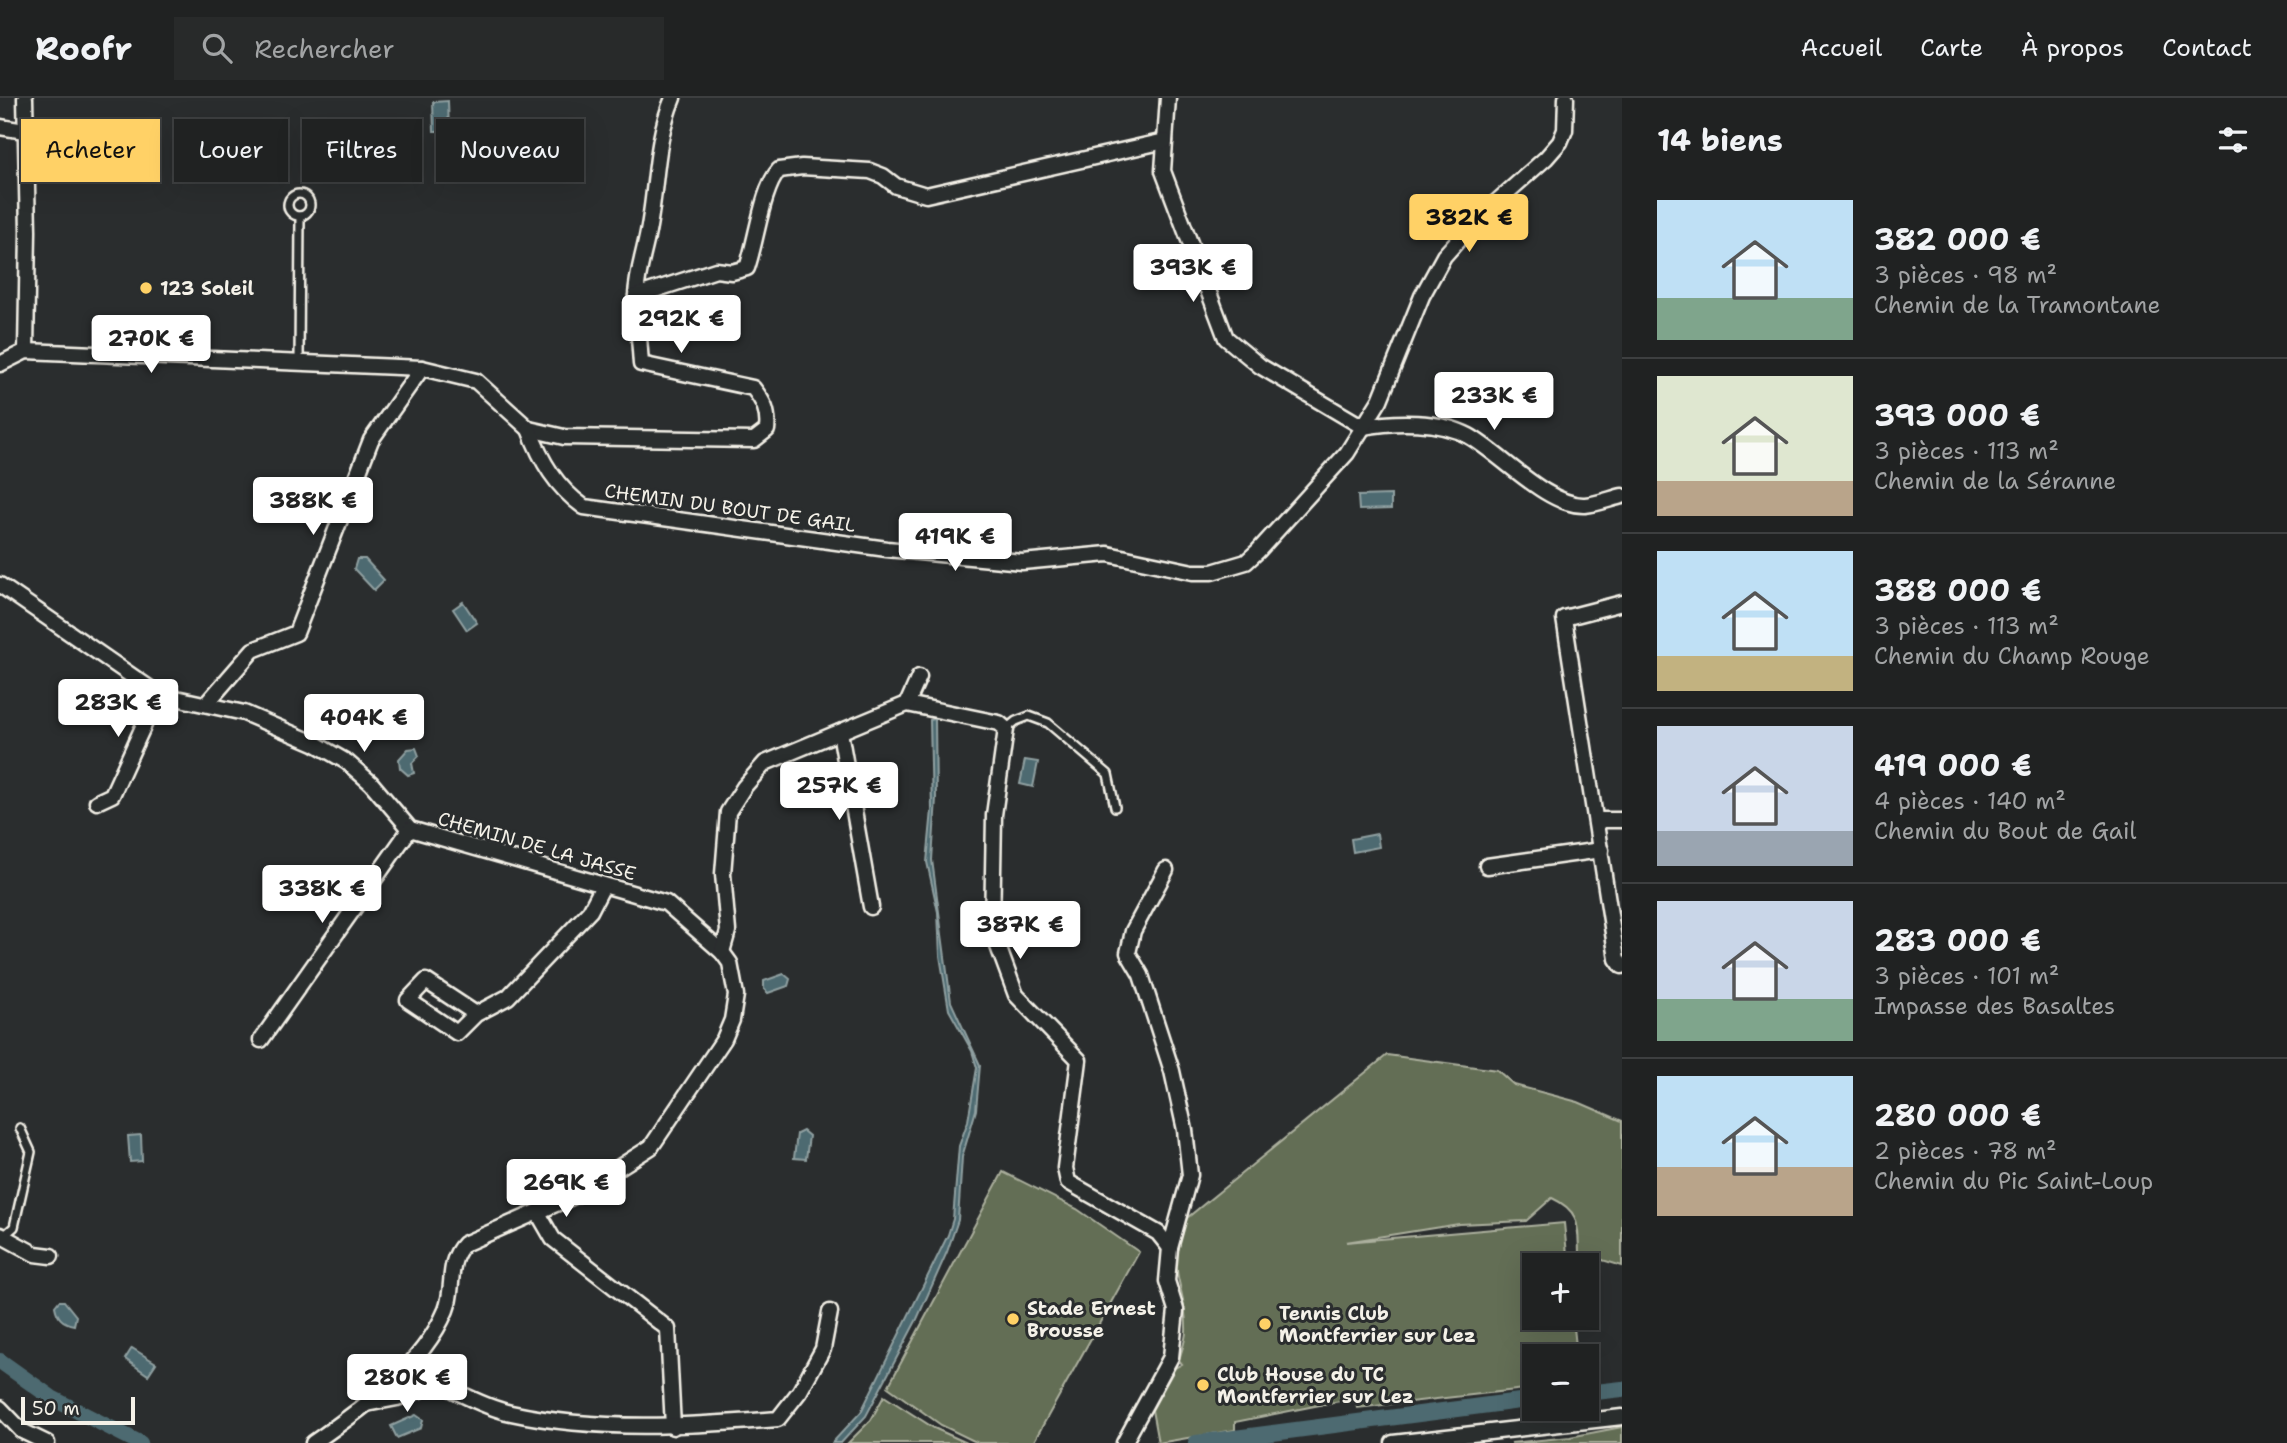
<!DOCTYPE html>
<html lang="fr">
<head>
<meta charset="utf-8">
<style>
  :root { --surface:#202222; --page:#282a2a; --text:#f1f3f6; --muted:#a2a4a5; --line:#3d3f40; --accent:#ffd166 }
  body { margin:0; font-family:"Shantell Sans",sans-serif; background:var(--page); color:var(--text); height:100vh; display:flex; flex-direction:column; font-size:26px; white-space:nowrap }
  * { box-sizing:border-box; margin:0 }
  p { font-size:23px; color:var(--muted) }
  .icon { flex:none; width:38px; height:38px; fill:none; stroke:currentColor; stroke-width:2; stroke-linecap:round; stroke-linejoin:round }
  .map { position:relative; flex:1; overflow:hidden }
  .drawer { display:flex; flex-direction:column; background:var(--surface); width:665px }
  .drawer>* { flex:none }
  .banner { position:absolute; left:21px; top:21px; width:665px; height:63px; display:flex; gap:14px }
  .fabs { position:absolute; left:1522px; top:1155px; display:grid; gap:14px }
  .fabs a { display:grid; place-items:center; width:77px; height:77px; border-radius:0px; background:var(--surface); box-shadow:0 7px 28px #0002,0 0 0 2px var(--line); font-size:35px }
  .scale { position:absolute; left:21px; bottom:18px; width:114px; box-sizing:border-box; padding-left:7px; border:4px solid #f4f1e8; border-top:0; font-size:19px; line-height:24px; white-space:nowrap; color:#f4f1e8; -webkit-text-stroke:5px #2a2d2e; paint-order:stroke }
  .price { position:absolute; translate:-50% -60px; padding:0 16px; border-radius:7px; background:#fff; color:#222; font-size:23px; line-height:46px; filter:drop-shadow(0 2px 4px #0008) }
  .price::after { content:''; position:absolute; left:50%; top:42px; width:21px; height:16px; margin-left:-10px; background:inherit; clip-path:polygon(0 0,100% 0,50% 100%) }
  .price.on { background:var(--accent); color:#111 }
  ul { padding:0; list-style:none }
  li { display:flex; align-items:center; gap:21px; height:175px; padding:0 35px }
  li+li { border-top:2px solid var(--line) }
  li span { display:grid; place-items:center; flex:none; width:196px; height:140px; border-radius:0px; color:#555 }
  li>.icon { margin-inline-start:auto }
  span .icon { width:84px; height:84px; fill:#fffc; stroke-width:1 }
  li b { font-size:30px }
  h2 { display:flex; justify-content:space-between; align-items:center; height:84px; padding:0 35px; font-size:30px }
  .chip { padding:0 24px; border-radius:0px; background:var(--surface); box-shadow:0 7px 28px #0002,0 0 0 2px var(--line); font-size:24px; line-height:63px }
  .chip.on { background:var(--accent); color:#111 }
  header { display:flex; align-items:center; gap:42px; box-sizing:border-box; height:98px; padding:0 35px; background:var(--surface); border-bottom:2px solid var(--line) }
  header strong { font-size:33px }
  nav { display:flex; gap:38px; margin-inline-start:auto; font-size:24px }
  .search { width:490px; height:63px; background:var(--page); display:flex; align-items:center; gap:18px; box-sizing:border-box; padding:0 24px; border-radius:0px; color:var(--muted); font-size:26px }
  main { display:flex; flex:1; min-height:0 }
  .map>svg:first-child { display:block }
  .green { fill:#646e55; stroke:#acb09e; stroke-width:2 }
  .water { fill:#4d6a71; stroke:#90a0a1; stroke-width:2 }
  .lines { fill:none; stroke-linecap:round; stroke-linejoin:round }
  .canal { stroke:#4d6a71; stroke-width:16 }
  .lane-casing { stroke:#f4f1e8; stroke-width:12 }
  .street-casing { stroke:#f4f1e8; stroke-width:19 }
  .lane { stroke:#2a2d2e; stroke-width:7 }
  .street { stroke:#2a2d2e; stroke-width:14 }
  .poi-dot { fill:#ffd166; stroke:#2a2d2e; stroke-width:2.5 }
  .labels { text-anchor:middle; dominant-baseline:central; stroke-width:6; stroke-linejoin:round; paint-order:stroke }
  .poi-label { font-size:19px; font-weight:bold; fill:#f4f1e8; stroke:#2a2d2e; text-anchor:start }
  .street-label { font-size:19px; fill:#f4f1e8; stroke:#2a2d2e }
</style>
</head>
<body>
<header>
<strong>Roofr</strong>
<div class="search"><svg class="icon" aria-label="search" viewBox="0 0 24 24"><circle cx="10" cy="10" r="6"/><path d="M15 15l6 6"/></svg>Rechercher</div>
<nav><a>Accueil</a><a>Carte</a><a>À propos</a><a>Contact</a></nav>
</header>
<main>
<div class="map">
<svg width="1622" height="1345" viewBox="0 0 1622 1345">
  <rect width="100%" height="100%" fill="#2a2d2e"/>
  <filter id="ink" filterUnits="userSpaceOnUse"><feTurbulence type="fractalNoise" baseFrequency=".0143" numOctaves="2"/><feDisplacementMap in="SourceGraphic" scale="14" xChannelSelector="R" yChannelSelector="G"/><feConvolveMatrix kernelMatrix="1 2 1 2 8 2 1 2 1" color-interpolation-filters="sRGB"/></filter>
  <g filter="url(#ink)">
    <g class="green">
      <path d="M1387,957l110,15 17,15 64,17 44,19v145l-43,-13c-1,-28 1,-42 -27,-55l-26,23 -67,3 -113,18 218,-19 4,42h-33v53h38l4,38h-42v32l-178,20 -2,-10 -120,24v8l-77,13 -6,-33 23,-42 7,-4 -3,-4c3,-11 8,-22 7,-33 0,-44 -24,-63 1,-109z"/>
      <path d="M1003,1074l74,37 62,43 -106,191h-55l-37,-18 -53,-38z"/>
      <path d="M884,1298l50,32 33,15h-119l23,-23z"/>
      <path d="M1622,1329v16h-111l59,-6z"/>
    </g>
    <g class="water">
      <path d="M448,3l1,30h-15l-1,-29z"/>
      <path d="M1391,397v14l-32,1 -1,-14z"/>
      <path d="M357,461h8l19,21 -10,10 -20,-21z"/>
      <path d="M463,504l14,21 -10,7 -14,-21z"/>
      <path d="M935,621l1,79 -4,62 19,142 29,63 -4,45 -14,47 -4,63 -11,32 -30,67 -51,97 -25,27h-9l29,-31 87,-177 5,-16 6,-73 9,-25 9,-53 -5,-17 -23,-41 -9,-54 -2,-44 -11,-50 5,-52 -2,-90z"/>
      <path d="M416,650l3,8 -7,7 2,10 -6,2 -8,-7 -1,-9 9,-10z"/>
      <path d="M1025,662l13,2 -5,25 -13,-3z"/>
      <path d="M1377,736l2,13 -26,5 -2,-13z"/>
      <path d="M784,876l6,5 -2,7 -20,7 -4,-4v-8z"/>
      <path d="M803,1033l6,5 -3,23 -12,-1 3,-24z"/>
      <path d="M141,1037l1,26 -12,1 -2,-26z"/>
      <path d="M59,1203h5l12,15 -2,9c-12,-2 -17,-8 -19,-19z"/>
      <path d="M132,1250l24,15 -8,12 -23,-16z"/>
      <path d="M416,1317l7,5 -2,8 -24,10 -6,-12z"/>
    </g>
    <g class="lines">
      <g class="canal">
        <path d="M0,1263l52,37 88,45"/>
        <path d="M1587,1295l35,-4"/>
        <path d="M1196,1345l339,-44"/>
      </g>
      <g class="lane-casing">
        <g id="lane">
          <circle cx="299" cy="107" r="11"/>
          <path d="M299,266l1,-148"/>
          <path d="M1006,631l10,-8 13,-5 19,7 60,51 7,33"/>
          <path d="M1,1136l6,-1 7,-6 17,-75 -11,-24"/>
        </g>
      </g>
      <g class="street-casing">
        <g id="street">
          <path d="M25,0l3,133 -2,120"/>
          <path d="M1168,0l-5,73 63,167 34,28 103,61"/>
          <path d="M0,29l25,4"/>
          <path d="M636,198c1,-24 8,-42 12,-64 9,-45 7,-92 25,-134"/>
          <path d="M0,266l26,-13 396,17 54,13 53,48 35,8 190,3 13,-10c2,-18 -3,-28 -14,-42l-112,-24 -5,-68 80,-26 16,2 15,-4c10,-29 15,-79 32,-98l23,-3 68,4 13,5 13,10 30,9 239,-54"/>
          <path d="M1363,329c32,-6 76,-7 106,9 31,17 79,71 116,69 12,-1 25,-6 37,-9"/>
          <path d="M529,331c12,32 27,58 55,78l303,42 135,13 86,-8 85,18h19l34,-10 12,-11 89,-98 33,-53 42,-104 22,-40 32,-36 70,-62 14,-16 5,-12 1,-32"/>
          <path d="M0,487l158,109 86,19 70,30 33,19 24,21 39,46 256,74 56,49 8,11 6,32 -4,25 -8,19 -73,108 -77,49 -110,48c-18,19 -9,43 -18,66 -24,57 -84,99 -133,133"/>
          <path d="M1622,505l-58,15 53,341 5,7"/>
          <path d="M207,605l46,-53 43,-17 75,-193 51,-72"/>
          <path d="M907,606l92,19 7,6 -12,86 -2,115 24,65 63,65 -14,108 3,14 90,51 12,15"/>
          <path d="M840,634l31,175"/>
          <path d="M97,704l15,-7 46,-101"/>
          <path d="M1596,722h26"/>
          <path d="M1487,768l114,-16"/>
          <path d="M722,854l6,-21 -5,-57 5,-62 16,-25 21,-24 142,-59 12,-27"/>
          <path d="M476,916l-19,19 -49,-33 18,-19 50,33 32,-17 82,-86 13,-25"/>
          <path d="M261,942l149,-211"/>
          <path d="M538,1115l15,26 115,90 5,98"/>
          <path d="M0,1137l35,19 16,2"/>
          <path d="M409,1267c29,17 70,41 102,48 87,19 179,13 267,6l22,-28 23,-42 7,-37"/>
          <path d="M366,1306l31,-6 42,-15"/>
          <path d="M0,1310l22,23 25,12"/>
          <path d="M1124,1345l47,-86 5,-47 -9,-29 3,-33 20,-73 -5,-45 -13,-59 -31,-96 -13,-22 5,-22 33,-61"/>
          <path d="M1393,1345l229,-26"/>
        </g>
      </g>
      <use href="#lane" class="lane"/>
      <use href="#street" class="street"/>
    </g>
  </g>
  <g class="poi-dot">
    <circle cx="146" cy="190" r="7"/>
    <circle cx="1013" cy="1221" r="7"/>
    <circle cx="1265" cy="1226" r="7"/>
    <circle cx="1203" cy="1287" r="7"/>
  </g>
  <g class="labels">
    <g class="poi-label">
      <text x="160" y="190">123 Soleil</text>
      <text x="1027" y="1210">Stade Ernest<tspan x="1027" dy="22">Brousse</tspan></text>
      <text x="1279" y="1215">Tennis Club<tspan x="1279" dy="22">Montferrier sur Lez</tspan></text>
      <text x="1217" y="1276">Club House du TC<tspan x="1217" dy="22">Montferrier sur Lez</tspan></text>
    </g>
    <g class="street-label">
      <text transform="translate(730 410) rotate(8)">CHEMIN DU BOUT DE GAIL</text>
      <text transform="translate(537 748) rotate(16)">CHEMIN DE LA JASSE</text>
    </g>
  </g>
</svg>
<div class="fabs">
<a>+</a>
<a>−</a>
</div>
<div class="scale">50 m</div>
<b class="price on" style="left:1469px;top:156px">382K €</b>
<b class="price" style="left:1193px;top:206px">393K €</b>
<b class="price" style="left:681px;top:257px">292K €</b>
<b class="price" style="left:151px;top:277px">270K €</b>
<b class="price" style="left:1494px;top:334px">233K €</b>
<b class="price" style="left:313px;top:439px">388K €</b>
<b class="price" style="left:955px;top:475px">419K €</b>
<b class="price" style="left:118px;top:641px">283K €</b>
<b class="price" style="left:364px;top:656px">404K €</b>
<b class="price" style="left:839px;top:724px">257K €</b>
<b class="price" style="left:322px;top:827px">338K €</b>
<b class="price" style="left:1020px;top:863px">387K €</b>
<b class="price" style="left:566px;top:1121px">269K €</b>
<b class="price" style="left:407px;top:1316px">280K €</b>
<div class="banner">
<a class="chip on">Acheter</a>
<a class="chip">Louer</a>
<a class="chip">Filtres</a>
<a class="chip">Nouveau</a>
</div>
</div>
<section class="drawer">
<h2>14 biens<svg class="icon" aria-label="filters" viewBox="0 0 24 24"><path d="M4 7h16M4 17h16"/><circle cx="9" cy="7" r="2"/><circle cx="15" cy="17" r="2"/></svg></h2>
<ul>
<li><span style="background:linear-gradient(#bfe0f5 70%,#7fa58c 0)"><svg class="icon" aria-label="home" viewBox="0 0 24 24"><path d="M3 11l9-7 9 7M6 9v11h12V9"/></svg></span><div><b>382 000 €</b><p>3 pièces · 98 m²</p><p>Chemin de la Tramontane</p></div></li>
<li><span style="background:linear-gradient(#dfe7d0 75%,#b9a48a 0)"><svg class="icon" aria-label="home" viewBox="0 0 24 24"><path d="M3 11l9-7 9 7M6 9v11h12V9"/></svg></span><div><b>393 000 €</b><p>3 pièces · 113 m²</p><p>Chemin de la Séranne</p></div></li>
<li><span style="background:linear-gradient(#bfe0f5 75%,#c2b280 0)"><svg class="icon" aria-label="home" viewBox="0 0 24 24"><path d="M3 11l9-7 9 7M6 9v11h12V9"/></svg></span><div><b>388 000 €</b><p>3 pièces · 113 m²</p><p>Chemin du Champ Rouge</p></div></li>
<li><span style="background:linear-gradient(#c9d6e8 75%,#9aa5b1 0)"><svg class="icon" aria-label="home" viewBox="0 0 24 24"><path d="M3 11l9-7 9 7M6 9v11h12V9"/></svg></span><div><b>419 000 €</b><p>4 pièces · 140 m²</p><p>Chemin du Bout de Gail</p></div></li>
<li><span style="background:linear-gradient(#c9d6e8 70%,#7fa58c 0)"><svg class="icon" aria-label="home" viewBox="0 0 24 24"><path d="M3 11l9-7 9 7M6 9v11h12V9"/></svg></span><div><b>283 000 €</b><p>3 pièces · 101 m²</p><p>Impasse des Basaltes</p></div></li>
<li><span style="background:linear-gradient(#bfe0f5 65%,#b9a48a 0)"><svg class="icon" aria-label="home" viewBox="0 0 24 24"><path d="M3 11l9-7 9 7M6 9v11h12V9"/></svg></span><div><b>280 000 €</b><p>2 pièces · 78 m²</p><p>Chemin du Pic Saint-Loup</p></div></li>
</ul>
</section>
</main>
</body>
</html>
